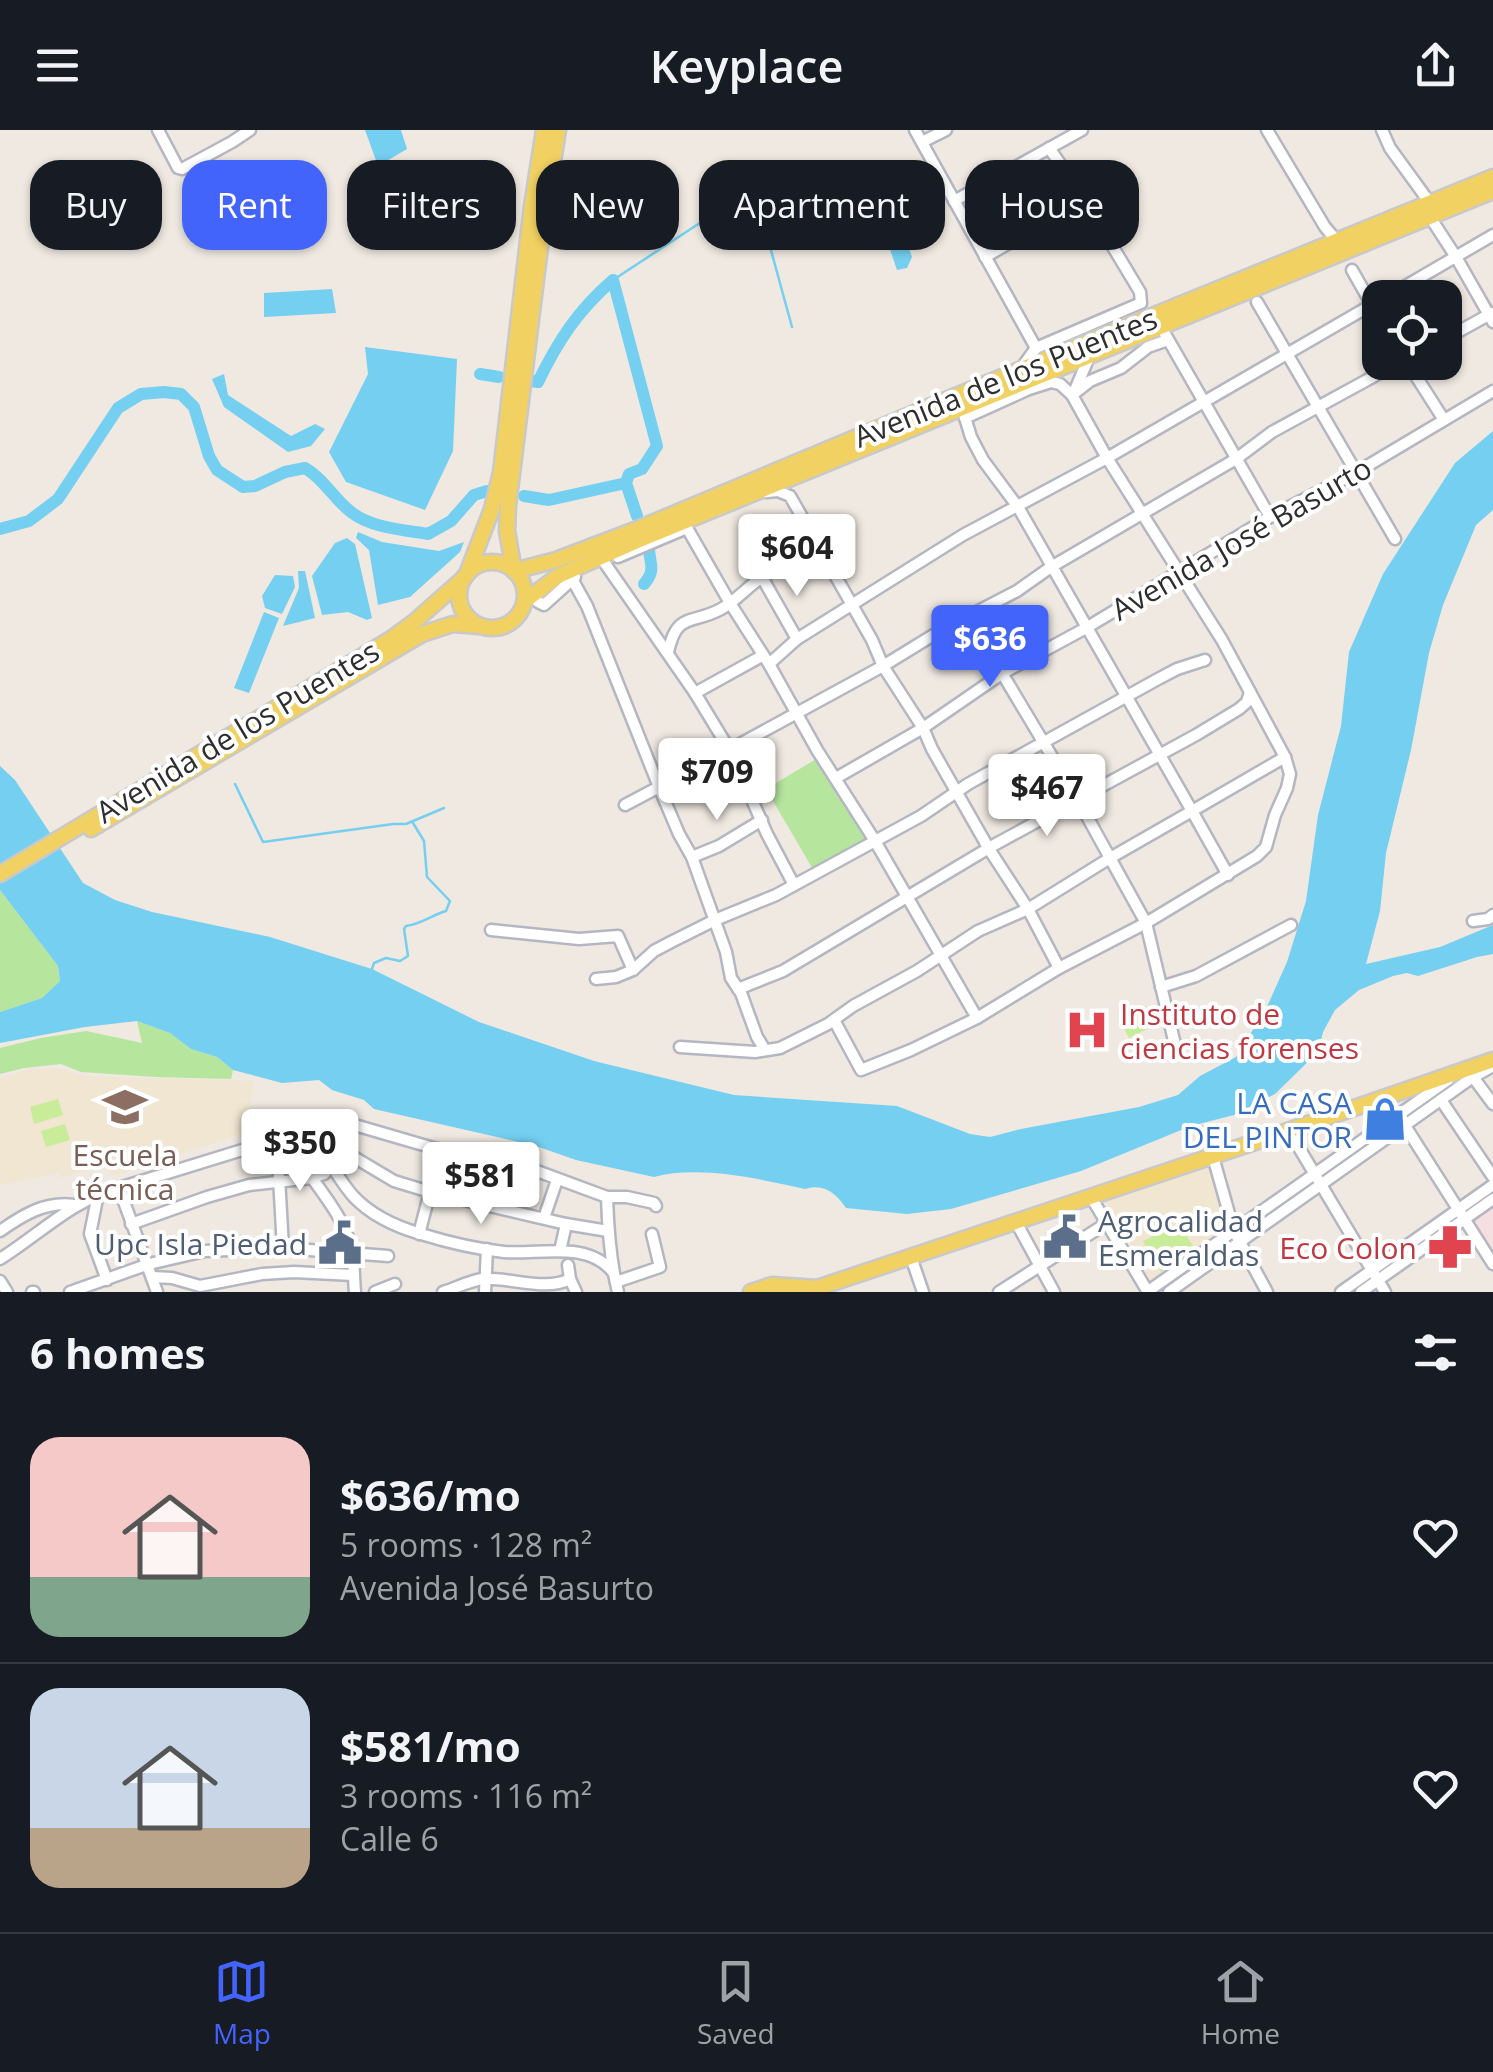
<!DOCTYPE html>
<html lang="en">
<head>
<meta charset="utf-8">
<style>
  :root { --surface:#171b24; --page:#20242c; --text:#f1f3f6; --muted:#9ea1a6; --line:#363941; --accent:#4264fb }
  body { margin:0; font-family:"Open Sans",sans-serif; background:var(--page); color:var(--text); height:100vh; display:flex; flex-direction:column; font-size:38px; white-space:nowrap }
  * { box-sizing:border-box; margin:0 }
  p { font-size:32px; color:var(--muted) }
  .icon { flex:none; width:55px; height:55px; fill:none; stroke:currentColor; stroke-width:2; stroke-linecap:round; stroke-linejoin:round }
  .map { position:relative; height:1162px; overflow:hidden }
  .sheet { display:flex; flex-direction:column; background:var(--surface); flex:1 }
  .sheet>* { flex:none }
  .hud { position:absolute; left:30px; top:30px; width:1435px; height:90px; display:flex; gap:20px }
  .controls { position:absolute; left:1362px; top:150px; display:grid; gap:20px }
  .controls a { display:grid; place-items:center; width:100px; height:100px; border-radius:20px; background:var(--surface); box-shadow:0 2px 8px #0004; font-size:50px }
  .price { position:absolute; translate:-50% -85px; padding:0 22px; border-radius:10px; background:#fff; color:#222; font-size:32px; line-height:65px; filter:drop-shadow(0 2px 5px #0008) }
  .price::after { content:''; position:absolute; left:50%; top:60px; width:30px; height:22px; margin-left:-15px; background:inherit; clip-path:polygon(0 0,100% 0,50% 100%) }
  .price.active { background:var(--accent); color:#fff }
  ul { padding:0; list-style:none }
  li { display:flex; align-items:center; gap:30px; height:250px; padding:0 30px }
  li+li { border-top:2px solid var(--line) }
  li span { display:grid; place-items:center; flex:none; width:280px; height:200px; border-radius:30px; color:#555 }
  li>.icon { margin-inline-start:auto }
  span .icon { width:120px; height:120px; fill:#fffc; stroke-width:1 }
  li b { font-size:42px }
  h2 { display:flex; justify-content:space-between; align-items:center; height:120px; padding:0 30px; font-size:42px }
  .tag { padding:0 35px; border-radius:30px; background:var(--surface); box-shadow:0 2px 8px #0004; font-size:35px; line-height:90px }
  .tag.active { background:var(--accent); color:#fff }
  header { display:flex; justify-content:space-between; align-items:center; height:130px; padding:0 30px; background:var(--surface); font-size:45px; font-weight:600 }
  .dock { display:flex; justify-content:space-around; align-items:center; height:140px; border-top:2px solid var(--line); background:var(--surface); font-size:28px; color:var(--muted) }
  .dock a { display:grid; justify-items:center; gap:5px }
  .dock .active { color:var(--accent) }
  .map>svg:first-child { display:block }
  .education { fill:#f0e6d1 }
  .medical { fill:#f5dfe0 }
  .green { fill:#b6e59e }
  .pitch { fill:#c9ec9a }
  .water { fill:#75cff0 }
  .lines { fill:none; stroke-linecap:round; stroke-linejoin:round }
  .stream { stroke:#75cff0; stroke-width:2.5 }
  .river { stroke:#75cff0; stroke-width:12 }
  .minor-casing { stroke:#b4b7c1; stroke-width:15 }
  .major-casing { stroke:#c9c9c9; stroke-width:19 }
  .minor { stroke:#fff; stroke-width:10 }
  .major { stroke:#f2d163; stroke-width:14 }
  .labels { text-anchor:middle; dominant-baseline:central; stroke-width:8; stroke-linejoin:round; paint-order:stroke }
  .street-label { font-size:30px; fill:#2e2e2e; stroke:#fff }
  .health-label { font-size:30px; fill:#be3a42; stroke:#fff; text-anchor:start }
  .shop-label { font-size:30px; fill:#366cbe; stroke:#fff; text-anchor:end }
  .education-label { font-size:30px; fill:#785e54; stroke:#fff }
  .service-label { font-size:30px; fill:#4e5e75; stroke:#fff; text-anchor:start }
</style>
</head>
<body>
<header><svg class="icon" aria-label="menu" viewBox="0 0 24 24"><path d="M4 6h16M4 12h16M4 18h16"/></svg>Keyplace<svg class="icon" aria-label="share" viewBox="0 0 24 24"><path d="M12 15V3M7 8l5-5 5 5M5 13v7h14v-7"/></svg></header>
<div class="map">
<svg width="1493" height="1162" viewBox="0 0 1493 1162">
  <rect width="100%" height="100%" fill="#efe9e1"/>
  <g class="education">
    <path d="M59,938l26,8 168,5 -6,51 -134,44 -3,-5 -9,-5 -41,12 -2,-5 -58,12v-106l26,-9z"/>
    <path d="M1208,1033l19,69 -74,51 -48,-82z"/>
  </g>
  <path class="medical" d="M1493,1076v51l-22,-34z"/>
  <g class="green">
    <path d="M818,628l49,82 -53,31 -48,-82z"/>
    <path d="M0,760l58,76 2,15 -18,17 -42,14z"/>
    <path d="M137,891l33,12 21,16 26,8 16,13 -2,9 -75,-2 -75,-5 -20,-8 -37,4 -24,6v-26l41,-10 45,-7 56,12z"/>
  </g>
  <g class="pitch">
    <path d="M1147,876l10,18 -28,14 -9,-17z"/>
    <path d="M58,969l5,16 -29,9 -4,-17z"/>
    <path d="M65,994l5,16 -24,7 -5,-16z"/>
    <path d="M1179,1094l16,25 -34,23 -18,-31z"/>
  </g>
  <g class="water">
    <path d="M365,0h36l6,19 -29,17z"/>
    <path d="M875,48h10c3,27 19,53 27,79l-5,11 -10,2 -21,-62 -5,-27z"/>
    <path d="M332,159l4,24 -72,4v-24z"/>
    <path d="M365,217l92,12 -4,92 -28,59 -79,-28 -17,-30 39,-78z"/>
    <path d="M224,244l4,21 63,41 24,-12 10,5 -14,17 -23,6 -64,-45 -12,-28z"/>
    <path d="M1493,301v79l-17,15 -33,80 -14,48 -18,97 -25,103 -6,58 -14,53 74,-17 53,-22v29l-16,3 -59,19 -11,-3 -14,3 -34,14 -24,20 -12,22 -5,20 -43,42 -41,21 -43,11 -110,45 -130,38 -44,5 -61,-6c-10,-15 -22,-25 -41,-19 -45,-10 -106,-24 -151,-12l-78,-17 -40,-14 -162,-37 -10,-9 -32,-10 -13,-10 -37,3 -49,-13 -16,-13 -26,-8 -21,-16 -33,-12 -52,6 -85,16v-31l42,-14 18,-17 -2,-15 -58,-76v-124l15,14 68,103 32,17 37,12 118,25 102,32 107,53 115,39 140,34 163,11 73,28 20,3 31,-8 118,-22 39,-12 22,-19 36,-19 30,-48 21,-47 19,-61 12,-86 23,-89 8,-74 34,-78 72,-111z"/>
    <path d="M358,402l24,10 57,9 25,-9 -4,10 -50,45 -32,8 -9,-55 -13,-12z"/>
    <path d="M347,408l8,6 17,74 -5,2 -19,-8 -26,3 -10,-39 23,-33z"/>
    <path d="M298,441h7l10,47 -32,8 16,-38z"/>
    <path d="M275,445l18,1 2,11 -13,27 -17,-6 -3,-12z"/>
    <path d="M264,482l15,6 -30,75 -15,-5z"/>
  </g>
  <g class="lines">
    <g class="stream">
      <path d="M613,150l131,-86 13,5 35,128"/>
      <path d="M235,654l28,58 130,-18h13l38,-16"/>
      <path d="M372,839l2,-6 12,-5 14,3 8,-5 -4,-27 2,-3c15,-2 26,-11 40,-15l4,-10 -23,-24 -3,-36 -11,-18"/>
    </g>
    <g class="river">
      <path d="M480,244l19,3"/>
      <path d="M532,251l6,1c20,-41 40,-72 75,-102l44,166 -15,23 -13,5 -3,9 11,33"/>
      <path d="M524,366l25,4 77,-17"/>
      <path d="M0,399l29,-8 29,-22 60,-91 23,-14 23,-2 17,2 13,13 15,49 8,14 26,17 12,-1 30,-14 20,-4c19,11 29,31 46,44 20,16 53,18 77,22l23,-13 23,-26 13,-4"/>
      <path d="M644,454c13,-15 5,-20 5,-37"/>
    </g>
    <g class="minor-casing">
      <g id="minor">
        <path d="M158,0l20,38 4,1 50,-27 18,-12"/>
        <path d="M915,0l121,218"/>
        <path d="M1267,0l58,97 12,14"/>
        <path d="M1382,0l8,18 40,55"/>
        <path d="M922,12l24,-12"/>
        <path d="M954,71l128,-71"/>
        <path d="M1430,87l26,40 37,65"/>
        <path d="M1000,116l17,-24"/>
        <path d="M985,127l57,-33"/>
        <path d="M1352,140l28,49"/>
        <path d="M1385,168l108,-63"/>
        <path d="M1257,172l138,237"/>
        <path d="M1161,197l109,190"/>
        <path d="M1445,209l47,-26"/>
        <path d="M1407,232l37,58"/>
        <path d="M1020,240l16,-22 105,-45 -1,-11 -62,-103 -29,-41"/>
        <path d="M1075,260l15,-35"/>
        <path d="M1072,265l18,-14 31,-13 27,-21 20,-7"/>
        <path d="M963,281l8,26 12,23 35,47 174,304 -82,47 36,65 31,130"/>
        <path d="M766,362l12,-1 12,5 82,144 11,26 40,62 9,21 57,100 39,60 31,59"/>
        <path d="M687,392v6l43,75 39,61 48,86 58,91 102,177"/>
        <path d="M618,427l69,-29"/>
        <path d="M604,432l91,131 67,-37"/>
        <path d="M572,449l15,27 72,181 42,-20 28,-17 154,-84 57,-35 77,-40 34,-24 185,-108 36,-27 128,-70"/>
        <path d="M533,464l5,8 6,3 31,-28"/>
        <path d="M668,522c9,-41 24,-27 53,-43 15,-8 26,-22 40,-31l2,1 34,60"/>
        <path d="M769,534l28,-25 166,-104 144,-77 273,-158"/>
        <path d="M695,563l37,61 35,80 27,51"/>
        <path d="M836,648l87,-50 80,-55 83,-45 184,-111 87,-45 136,-81"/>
        <path d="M625,675l34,-18 20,47 13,23 34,95 5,26 10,15 16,44 8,13"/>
        <path d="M692,727l27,-11 43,-26"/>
        <path d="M1228,745l-36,-64 93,-54"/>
        <path d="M1473,791l15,-2 5,-4"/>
        <path d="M491,800l88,9 39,-3 15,34"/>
        <path d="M596,849l20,-2 17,-7 21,-19 17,-9 44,-22 61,-25 145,-79 47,-32 190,-105 19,-10 28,-9"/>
        <path d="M1161,857l35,-11 95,-51"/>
        <path d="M738,859l45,-18 211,-126 202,-110 43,-26 8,-7 3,-10"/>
        <path d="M834,890l27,50 50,-20 66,-32 82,-50 87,-45 111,-67 9,-9 9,-32 12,-27 3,-14 -5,-17 -63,-117 -115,-182 -35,-63 -12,-11 -9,-2 -22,7 -64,29"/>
        <path d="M680,917l75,5 25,-4 48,-24 25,-18 64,-35 61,-40 50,-22 82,-51 -32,-58 -109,-182"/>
        <path d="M1470,943l23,31"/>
        <path d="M1441,970l52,77"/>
        <path d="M1402,991l91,143"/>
        <path d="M1289,1001l96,161"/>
        <path d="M1206,1002l28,99 33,61"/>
        <path d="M277,1012l6,106"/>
        <path d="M322,1024l5,-32 7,-3 103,30 62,8 108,40c1,33 3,64 11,95"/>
        <path d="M312,1048c18,25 38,50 41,81 1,11 1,22 2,33"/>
        <path d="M119,1058l146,-45c12,-1 25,-5 38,-1 23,7 35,38 51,55 18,19 43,30 67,37 26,8 55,15 83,18 35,3 83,-12 109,20"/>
        <path d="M98,1064l-8,40 17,46"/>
        <path d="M607,1067h20l27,6 2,3"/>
        <path d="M1091,1067l57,95"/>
        <path d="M544,1088l13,-38"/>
        <path d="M1016,1092l38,70"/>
        <path d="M131,1094l76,-27 42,-12 63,-7 12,-4 15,-16 13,-2 42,25 36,11 136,32 42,7"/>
        <path d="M0,1101c23,-16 45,-30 74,-26"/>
        <path d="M419,1104l11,-42 7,-43"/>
        <path d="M560,1121l6,-27"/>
        <path d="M911,1127l12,35"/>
        <path d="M0,1129c40,-25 72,-59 119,-71l38,104"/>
        <path d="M568,1135l2,14 6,13"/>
        <path d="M152,1147l20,1 28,8 62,-12 32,-2 59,3"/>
        <path d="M0,1151l7,11"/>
        <path d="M616,1152l44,-15 -8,-33"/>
        <path d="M32,1162h2"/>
        <path d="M70,1162l79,-28 56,-13 78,-3 105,8"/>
        <path d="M375,1162l20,-8"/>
        <path d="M443,1162c13,-4 26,-11 39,-13 29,-2 63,13 88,0"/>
        <path d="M485,1162l2,-43"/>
        <path d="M999,1162l108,-69"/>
        <path d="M1147,1162l301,-212"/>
        <path d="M1169,1162l304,-215 20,-11"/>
        <path d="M1341,1162l152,-107"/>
        <path d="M1361,1162l132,-93"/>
      </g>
    </g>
    <g class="major-casing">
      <g id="major">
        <circle cx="492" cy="465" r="33"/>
        <path d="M514,441l42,-11 79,-30 301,-126 557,-227"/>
        <path d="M514,441l-7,-40 1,-25 34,-275 16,-101"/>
        <path d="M467,444l25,-65 9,-37 31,-266 12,-76"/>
        <path d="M525,471l33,-25 79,-35 856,-350"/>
        <path d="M91,699l331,-195 31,-10 27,2"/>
        <path d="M0,744l391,-235 22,-16 52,-46"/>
        <path d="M751,1162l21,-7 45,3 447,-149 229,-79"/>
      </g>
    </g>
    <use href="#minor" class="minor"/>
    <use href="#major" class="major"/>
  </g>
  <defs>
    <g id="hospital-bare" transform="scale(3.45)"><path d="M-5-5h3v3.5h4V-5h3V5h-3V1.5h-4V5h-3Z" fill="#e0444e" stroke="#fff" stroke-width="2.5" paint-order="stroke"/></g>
    <g id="school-bare" transform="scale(3.45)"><path d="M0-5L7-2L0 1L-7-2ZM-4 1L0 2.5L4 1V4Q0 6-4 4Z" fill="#8d6e63" stroke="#fff" stroke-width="2.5" paint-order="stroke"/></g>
    <g id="shop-bare" transform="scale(3.45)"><path d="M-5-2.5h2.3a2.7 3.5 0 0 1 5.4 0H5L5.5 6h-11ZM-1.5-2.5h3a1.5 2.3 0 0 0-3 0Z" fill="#3f7fe0" stroke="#fff" stroke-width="2.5" paint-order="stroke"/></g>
    <g id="civic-bare" transform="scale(3.45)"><path d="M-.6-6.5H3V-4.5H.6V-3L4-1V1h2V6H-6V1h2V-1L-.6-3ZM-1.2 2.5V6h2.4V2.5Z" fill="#5c6f8a" stroke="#fff" stroke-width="2.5" paint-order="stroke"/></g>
    <g id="pharmacy-bare" transform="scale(3.45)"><path d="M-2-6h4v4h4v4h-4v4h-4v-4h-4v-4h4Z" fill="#e0444e" stroke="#fff" stroke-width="2.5" paint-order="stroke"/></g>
  </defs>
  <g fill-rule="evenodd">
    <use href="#hospital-bare" x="1087" y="900"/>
    <use href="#school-bare" x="125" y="977"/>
    <use href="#shop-bare" x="1385" y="989"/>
    <use href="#civic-bare" x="1065" y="1107"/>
    <use href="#civic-bare" x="340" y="1113"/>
    <use href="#pharmacy-bare" x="1450" y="1117"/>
  </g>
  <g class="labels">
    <g class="street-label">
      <text transform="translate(1005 247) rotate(-22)">Avenida de los Puentes</text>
      <text transform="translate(1241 408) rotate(-30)">Avenida José Basurto</text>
      <text transform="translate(237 601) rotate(-31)">Avenida de los Puentes</text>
    </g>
    <g class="health-label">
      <text x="1120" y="883">Instituto de<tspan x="1120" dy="34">ciencias forenses</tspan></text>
      <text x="1417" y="1117" text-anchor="end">Eco Colon</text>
    </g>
    <g class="shop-label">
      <text x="1352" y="972">LA CASA<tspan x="1352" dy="34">DEL PINTOR</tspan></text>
    </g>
    <g class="education-label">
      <text x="125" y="1024">Escuela<tspan x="125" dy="34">técnica</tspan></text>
    </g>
    <g class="service-label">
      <text x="1098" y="1090">Agrocalidad<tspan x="1098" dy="34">Esmeraldas</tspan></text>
      <text x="307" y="1113" text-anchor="end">Upc Isla Piedad</text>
    </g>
  </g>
</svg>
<div class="controls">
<a><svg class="icon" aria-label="locate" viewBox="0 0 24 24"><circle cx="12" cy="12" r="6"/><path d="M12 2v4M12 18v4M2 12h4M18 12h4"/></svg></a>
</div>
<b class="price" style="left:797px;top:469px">$604</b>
<b class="price active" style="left:990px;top:560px">$636</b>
<b class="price" style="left:717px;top:693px">$709</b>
<b class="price" style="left:1047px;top:709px">$467</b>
<b class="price" style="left:300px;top:1064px">$350</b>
<b class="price" style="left:481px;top:1097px">$581</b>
<div class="hud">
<a class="tag">Buy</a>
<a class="tag active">Rent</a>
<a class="tag">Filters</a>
<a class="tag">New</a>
<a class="tag">Apartment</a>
<a class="tag">House</a>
</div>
</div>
<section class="sheet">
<h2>6 homes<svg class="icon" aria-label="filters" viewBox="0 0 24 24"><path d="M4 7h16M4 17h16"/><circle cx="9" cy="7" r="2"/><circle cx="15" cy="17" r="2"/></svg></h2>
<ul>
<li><span style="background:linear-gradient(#f6c9c9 70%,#7fa58c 0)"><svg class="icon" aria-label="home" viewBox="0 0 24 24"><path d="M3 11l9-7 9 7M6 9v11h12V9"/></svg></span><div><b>$636/mo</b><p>5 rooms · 128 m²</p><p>Avenida José Basurto</p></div><svg class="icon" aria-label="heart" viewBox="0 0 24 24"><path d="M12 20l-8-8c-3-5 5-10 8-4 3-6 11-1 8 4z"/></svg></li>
<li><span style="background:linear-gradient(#c9d6e8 70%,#b9a48a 0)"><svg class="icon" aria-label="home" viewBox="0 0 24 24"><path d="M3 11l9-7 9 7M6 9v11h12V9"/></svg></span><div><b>$581/mo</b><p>3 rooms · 116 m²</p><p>Calle 6</p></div><svg class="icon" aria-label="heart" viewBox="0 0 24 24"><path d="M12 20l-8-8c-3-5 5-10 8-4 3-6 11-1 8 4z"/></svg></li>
</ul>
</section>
<nav class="dock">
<a class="active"><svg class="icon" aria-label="map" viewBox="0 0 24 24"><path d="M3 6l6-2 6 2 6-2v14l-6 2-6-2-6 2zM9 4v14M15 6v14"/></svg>Map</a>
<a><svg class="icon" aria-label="saved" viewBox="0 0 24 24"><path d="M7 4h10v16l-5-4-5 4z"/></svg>Saved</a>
<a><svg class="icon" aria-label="home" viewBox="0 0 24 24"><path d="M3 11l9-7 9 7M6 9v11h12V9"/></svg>Home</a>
</nav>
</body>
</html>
